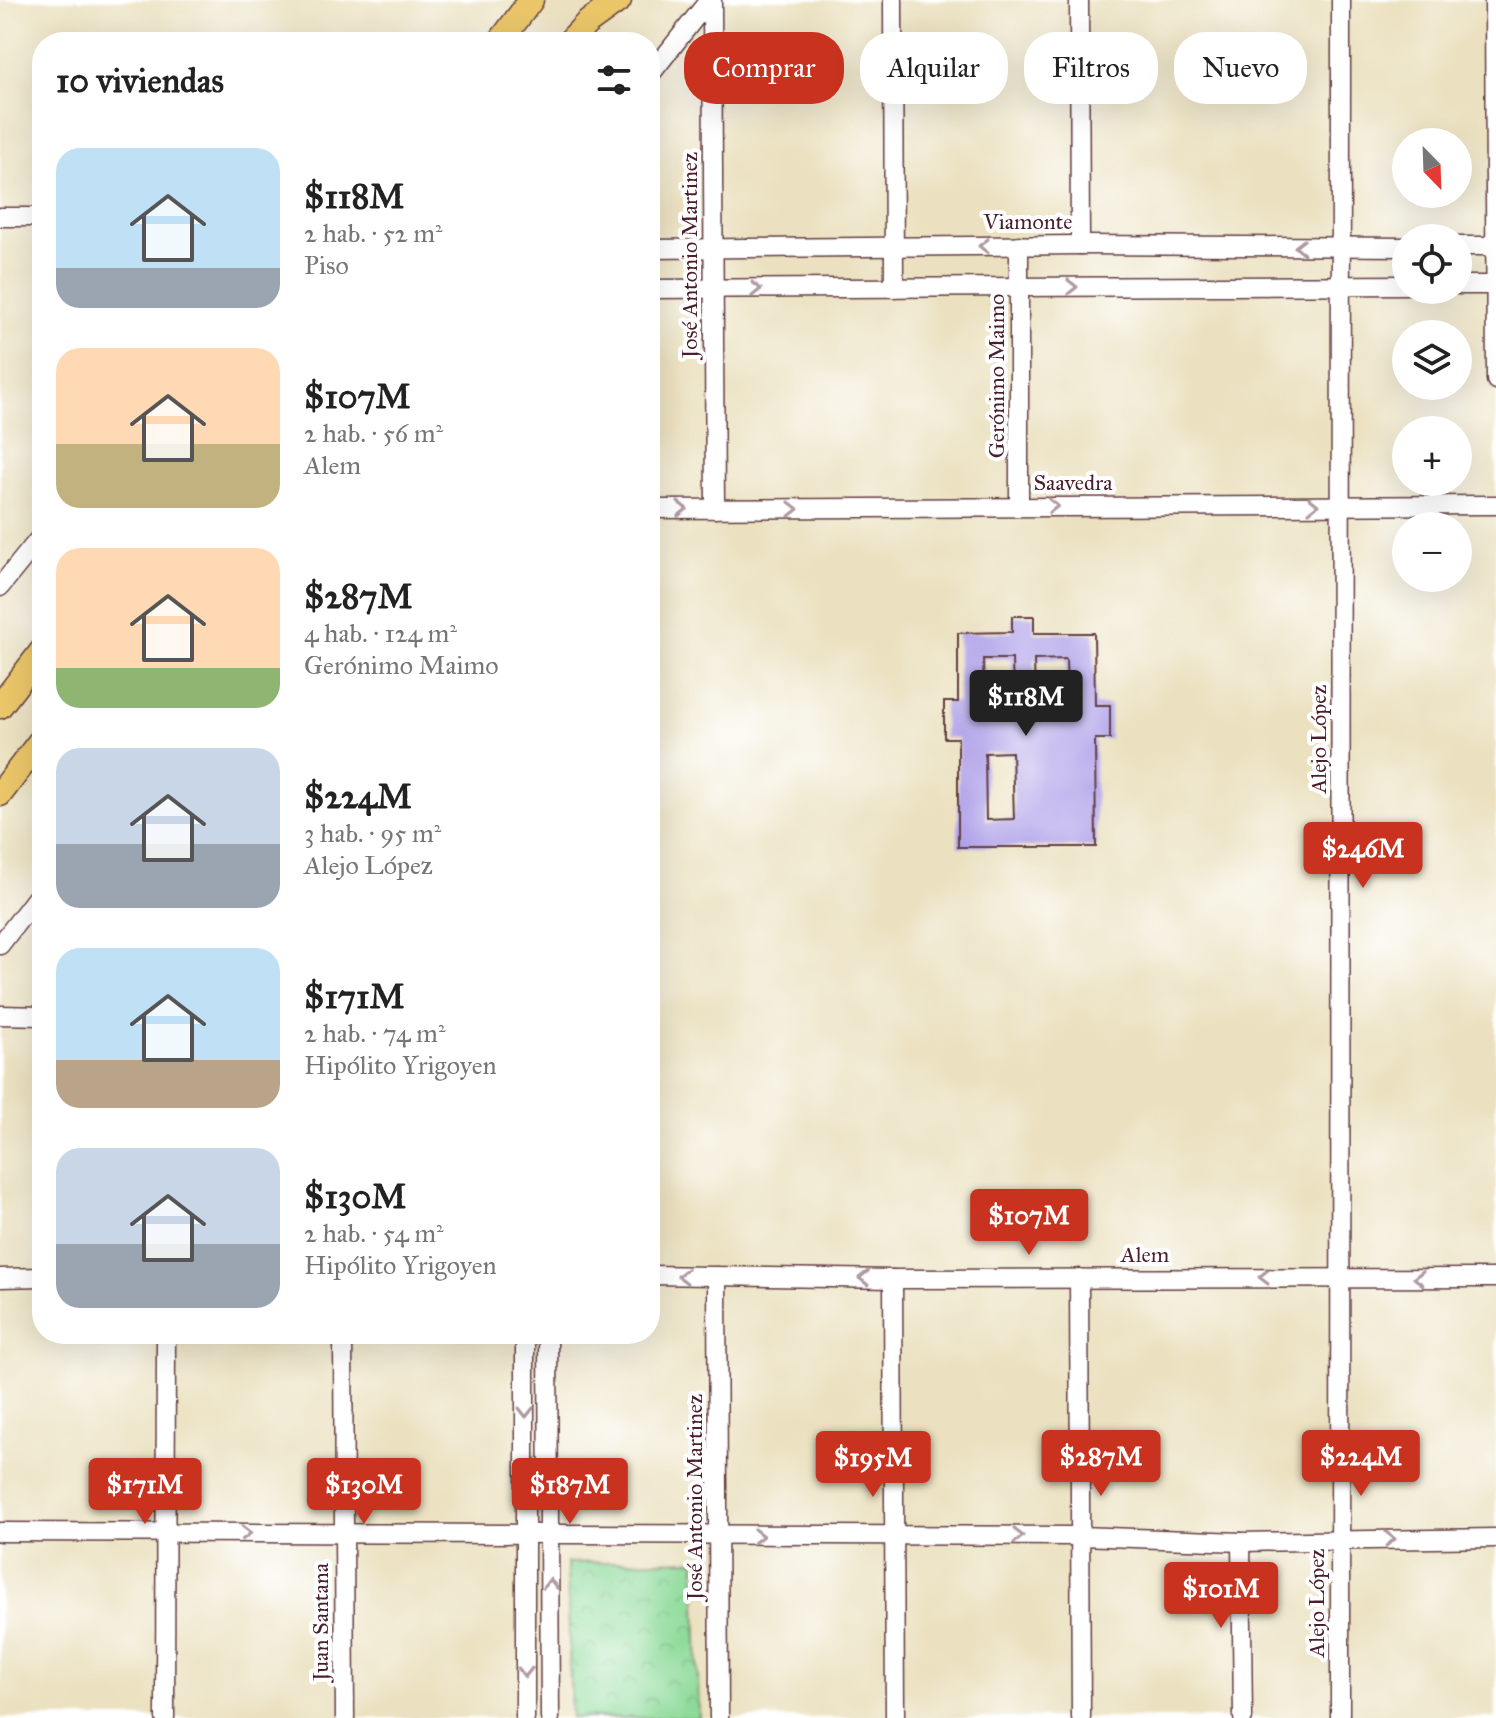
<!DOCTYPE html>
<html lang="es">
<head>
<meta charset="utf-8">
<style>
  :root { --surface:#fff; --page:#f6f6f6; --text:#222; --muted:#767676; --accent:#c8321e }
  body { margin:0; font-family:"IM FELL Great Primer",serif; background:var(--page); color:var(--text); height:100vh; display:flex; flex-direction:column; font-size:30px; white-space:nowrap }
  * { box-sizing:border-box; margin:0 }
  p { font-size:26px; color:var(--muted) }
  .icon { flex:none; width:44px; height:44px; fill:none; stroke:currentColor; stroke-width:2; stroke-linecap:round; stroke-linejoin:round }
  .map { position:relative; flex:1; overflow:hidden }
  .drawer { position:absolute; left:32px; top:32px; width:628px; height:1312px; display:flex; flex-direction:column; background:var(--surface); border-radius:32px; box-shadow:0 8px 32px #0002 }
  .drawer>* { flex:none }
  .banner { position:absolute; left:684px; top:32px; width:692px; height:72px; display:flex; gap:16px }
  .needle { width:52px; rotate:157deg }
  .fabs { position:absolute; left:1392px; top:128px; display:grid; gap:16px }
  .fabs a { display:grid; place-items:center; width:80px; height:80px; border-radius:50%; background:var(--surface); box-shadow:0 8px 32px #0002; font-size:40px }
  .price { position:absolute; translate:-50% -68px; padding:0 18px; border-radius:8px; background:var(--accent); color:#fff; font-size:26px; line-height:52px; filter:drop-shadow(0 2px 4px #0008) }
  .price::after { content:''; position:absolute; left:50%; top:48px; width:24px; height:18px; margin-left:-12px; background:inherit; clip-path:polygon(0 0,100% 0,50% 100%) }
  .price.current { background:#222; color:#fff }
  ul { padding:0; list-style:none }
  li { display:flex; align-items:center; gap:24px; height:200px; padding:0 24px }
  li span { display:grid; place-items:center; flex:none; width:224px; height:160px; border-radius:24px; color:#555 }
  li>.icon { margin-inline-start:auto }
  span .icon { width:96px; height:96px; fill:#fffc; stroke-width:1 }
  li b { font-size:34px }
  h2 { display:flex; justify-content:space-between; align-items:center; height:96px; padding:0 24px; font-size:34px }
  .pill { padding:0 28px; border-radius:32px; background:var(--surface); box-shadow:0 8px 32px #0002; font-size:28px; line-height:72px }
  .pill.current { background:var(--accent); color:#fff }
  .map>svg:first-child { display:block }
  .park { fill:url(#park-crowns); stroke:#6c7c62; stroke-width:2 }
  .building { fill:#b0a2e9; fill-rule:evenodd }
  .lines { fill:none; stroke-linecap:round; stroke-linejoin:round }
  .minor-casing { stroke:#623c41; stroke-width:21 }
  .major-casing { stroke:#623c41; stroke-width:27 }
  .minor { stroke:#fff; stroke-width:18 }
  .major { stroke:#eac669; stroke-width:24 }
  .oneway { stroke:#ae9aa0 }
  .labels { text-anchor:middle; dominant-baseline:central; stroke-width:8; stroke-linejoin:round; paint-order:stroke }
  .street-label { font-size:22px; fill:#4a1f2b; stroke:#fff }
</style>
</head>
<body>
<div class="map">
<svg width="1496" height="1718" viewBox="0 0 1496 1718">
  <defs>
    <pattern id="park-crowns" width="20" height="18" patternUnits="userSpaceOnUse" patternTransform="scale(2)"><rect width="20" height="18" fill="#8dda99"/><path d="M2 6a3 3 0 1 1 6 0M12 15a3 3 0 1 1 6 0" fill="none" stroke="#7bbb84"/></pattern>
  </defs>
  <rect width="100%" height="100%" fill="#fff"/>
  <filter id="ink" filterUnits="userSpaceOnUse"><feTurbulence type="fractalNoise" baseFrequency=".0125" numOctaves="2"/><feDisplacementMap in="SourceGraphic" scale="16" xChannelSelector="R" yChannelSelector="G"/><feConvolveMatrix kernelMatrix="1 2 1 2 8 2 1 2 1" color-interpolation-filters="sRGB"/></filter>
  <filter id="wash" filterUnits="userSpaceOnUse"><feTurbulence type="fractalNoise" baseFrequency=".006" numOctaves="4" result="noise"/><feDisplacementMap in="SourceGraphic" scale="32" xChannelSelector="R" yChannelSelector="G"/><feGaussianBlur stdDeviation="1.8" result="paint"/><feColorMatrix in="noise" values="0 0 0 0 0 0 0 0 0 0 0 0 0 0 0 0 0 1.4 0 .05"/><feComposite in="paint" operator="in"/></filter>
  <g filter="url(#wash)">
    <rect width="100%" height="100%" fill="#ebe1c0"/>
    <path class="park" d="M695,1560l4,158h-128l-4,-155z"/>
    <g id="blocks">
      <path class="building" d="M1012,616h22v17h60l1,72h15v34h-15l1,108h-138v-109h-14v-36h14v-69l54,-1zM983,659h29l1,35h-29zM1066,659l1,34 -32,1 -1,-34zM1012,752l2,67 -28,1 -1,-67z"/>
    </g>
  </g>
  <g filter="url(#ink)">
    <use href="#blocks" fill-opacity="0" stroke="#623c41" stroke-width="2"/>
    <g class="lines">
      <g class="minor-casing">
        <g id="minor">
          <path d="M712,0l3,509"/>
          <path d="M893,0l1,288"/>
          <path d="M1079,0l1,245"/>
          <path d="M1494,0l2,380"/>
          <path d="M650,75l59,-75"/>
          <path d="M0,217h42"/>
          <path d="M1458,246h38"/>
          <path d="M650,249l430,-4 326,2"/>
          <path d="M1458,285h38"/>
          <path d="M650,289l756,-4"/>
          <path d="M1019,506v-261"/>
          <path d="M650,509l846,-4"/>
          <path d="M0,587l42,-52"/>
          <path d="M0,945l42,-55"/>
          <path d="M0,1015l42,1"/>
          <path d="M650,1275l243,4 603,-1"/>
          <path d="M717,1276l2,442"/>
          <path d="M0,1278l42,-1"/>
          <path d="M1079,1278l2,440"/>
          <path d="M893,1279l2,439"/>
          <path d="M343,1334l2,384"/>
          <path d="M548,1334l2,384"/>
          <path d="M0,1532l1081,4 160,6 255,-4"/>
          <path d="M1241,1542l2,176"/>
          <path d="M165,1718l1,-384"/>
          <path d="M525,1718v-384"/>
          <path d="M1340,1718l1,-1718"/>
        </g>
      </g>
      <g class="major-casing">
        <g id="major">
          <path d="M500,42l31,-42"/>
          <path d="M569,42l18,-19 32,-23"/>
          <path d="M0,706l42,-55"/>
          <path d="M0,794l42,-55"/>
        </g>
      </g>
      <use href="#minor" class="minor"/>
      <use href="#major" class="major"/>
    </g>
    <defs><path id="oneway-chevron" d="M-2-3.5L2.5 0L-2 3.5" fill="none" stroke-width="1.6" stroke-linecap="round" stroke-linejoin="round" transform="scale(2)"/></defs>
    <g class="oneway">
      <use href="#oneway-chevron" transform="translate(984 246) rotate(180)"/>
      <use href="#oneway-chevron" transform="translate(1300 247) rotate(-179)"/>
      <use href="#oneway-chevron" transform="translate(1072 287)"/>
      <use href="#oneway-chevron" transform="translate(756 289)"/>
      <use href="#oneway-chevron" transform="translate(1313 505)"/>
      <use href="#oneway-chevron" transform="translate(1053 506)"/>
      <use href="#oneway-chevron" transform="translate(682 509)"/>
      <use href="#oneway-chevron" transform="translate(793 509) rotate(-1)"/>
      <use href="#oneway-chevron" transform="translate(683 1276) rotate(-179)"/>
      <use href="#oneway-chevron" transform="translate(1264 1277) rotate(180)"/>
      <use href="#oneway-chevron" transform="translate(864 1278) rotate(-179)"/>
      <use href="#oneway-chevron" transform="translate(1419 1278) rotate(-180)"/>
      <use href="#oneway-chevron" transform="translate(526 1412) rotate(90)"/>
      <use href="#oneway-chevron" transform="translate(246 1533)"/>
      <use href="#oneway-chevron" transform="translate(758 1536)"/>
      <use href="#oneway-chevron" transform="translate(1018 1536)"/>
      <use href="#oneway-chevron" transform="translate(1390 1539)"/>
      <use href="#oneway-chevron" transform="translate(550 1584) rotate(-90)"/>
      <use href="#oneway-chevron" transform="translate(525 1672) rotate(91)"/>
    </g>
  </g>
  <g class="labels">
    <g class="street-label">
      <text x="1028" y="221">Viamonte</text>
      <text transform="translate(689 255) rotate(-90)">José Antonio Martinez</text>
      <text transform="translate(996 376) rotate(-90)">Gerónimo Maimo</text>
      <text x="1073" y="482">Saavedra</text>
      <text transform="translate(1318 739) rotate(-90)">Alejo López</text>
      <text x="1145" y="1254">Alem</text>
      <text transform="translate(694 1497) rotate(-90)">José Antonio Martinez</text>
      <text transform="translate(1316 1603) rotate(-90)">Alejo López</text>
      <text transform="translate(320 1622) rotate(-90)">Juan Santana</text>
    </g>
  </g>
</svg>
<div class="fabs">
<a><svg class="needle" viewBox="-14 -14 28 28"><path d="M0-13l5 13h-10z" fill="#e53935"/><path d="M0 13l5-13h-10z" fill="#767676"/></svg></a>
<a><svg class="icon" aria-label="locate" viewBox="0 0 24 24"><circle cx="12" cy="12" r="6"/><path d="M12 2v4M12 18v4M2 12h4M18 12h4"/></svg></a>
<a><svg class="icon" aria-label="layers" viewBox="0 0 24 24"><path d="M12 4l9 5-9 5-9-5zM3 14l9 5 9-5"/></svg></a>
<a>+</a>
<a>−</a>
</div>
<b class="price current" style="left:1026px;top:738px">$118M</b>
<b class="price" style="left:1363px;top:890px">$246M</b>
<b class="price" style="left:1029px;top:1257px">$107M</b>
<b class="price" style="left:1101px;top:1498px">$287M</b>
<b class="price" style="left:1361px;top:1498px">$224M</b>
<b class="price" style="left:873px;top:1499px">$195M</b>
<b class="price" style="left:145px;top:1526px">$171M</b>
<b class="price" style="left:364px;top:1526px">$130M</b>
<b class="price" style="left:570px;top:1526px">$187M</b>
<b class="price" style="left:1221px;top:1630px">$101M</b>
<div class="banner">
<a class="pill current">Comprar</a>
<a class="pill">Alquilar</a>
<a class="pill">Filtros</a>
<a class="pill">Nuevo</a>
</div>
<section class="drawer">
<h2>10 viviendas<svg class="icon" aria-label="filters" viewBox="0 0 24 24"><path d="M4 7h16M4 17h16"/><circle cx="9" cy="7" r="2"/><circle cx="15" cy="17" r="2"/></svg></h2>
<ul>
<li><span style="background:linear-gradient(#bfe0f5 75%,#9aa5b1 0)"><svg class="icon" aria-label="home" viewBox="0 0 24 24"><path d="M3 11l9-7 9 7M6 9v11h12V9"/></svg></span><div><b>$118M</b><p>2 hab. · 52 m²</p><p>Piso</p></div></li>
<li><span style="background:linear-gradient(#ffd9b3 60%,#c2b280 0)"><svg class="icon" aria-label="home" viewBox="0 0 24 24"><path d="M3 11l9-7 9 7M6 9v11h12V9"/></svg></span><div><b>$107M</b><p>2 hab. · 56 m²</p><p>Alem</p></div></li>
<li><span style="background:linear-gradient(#ffd9b3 75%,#8fb573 0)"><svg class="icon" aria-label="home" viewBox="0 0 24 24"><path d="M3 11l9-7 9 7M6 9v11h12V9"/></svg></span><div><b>$287M</b><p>4 hab. · 124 m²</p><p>Gerónimo Maimo</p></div></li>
<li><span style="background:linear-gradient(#c9d6e8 60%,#9aa5b1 0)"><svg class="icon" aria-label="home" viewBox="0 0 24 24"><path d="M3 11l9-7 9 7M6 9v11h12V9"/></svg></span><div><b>$224M</b><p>3 hab. · 95 m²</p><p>Alejo López</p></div></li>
<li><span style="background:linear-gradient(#bfe0f5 70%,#b9a48a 0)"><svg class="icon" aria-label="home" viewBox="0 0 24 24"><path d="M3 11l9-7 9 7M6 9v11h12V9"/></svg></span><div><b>$171M</b><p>2 hab. · 74 m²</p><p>Hipólito Yrigoyen</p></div></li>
<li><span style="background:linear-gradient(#c9d6e8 60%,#9aa5b1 0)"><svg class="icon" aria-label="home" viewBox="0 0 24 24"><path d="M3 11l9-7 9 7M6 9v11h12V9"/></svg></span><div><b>$130M</b><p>2 hab. · 54 m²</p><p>Hipólito Yrigoyen</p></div></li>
</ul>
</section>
</div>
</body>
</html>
